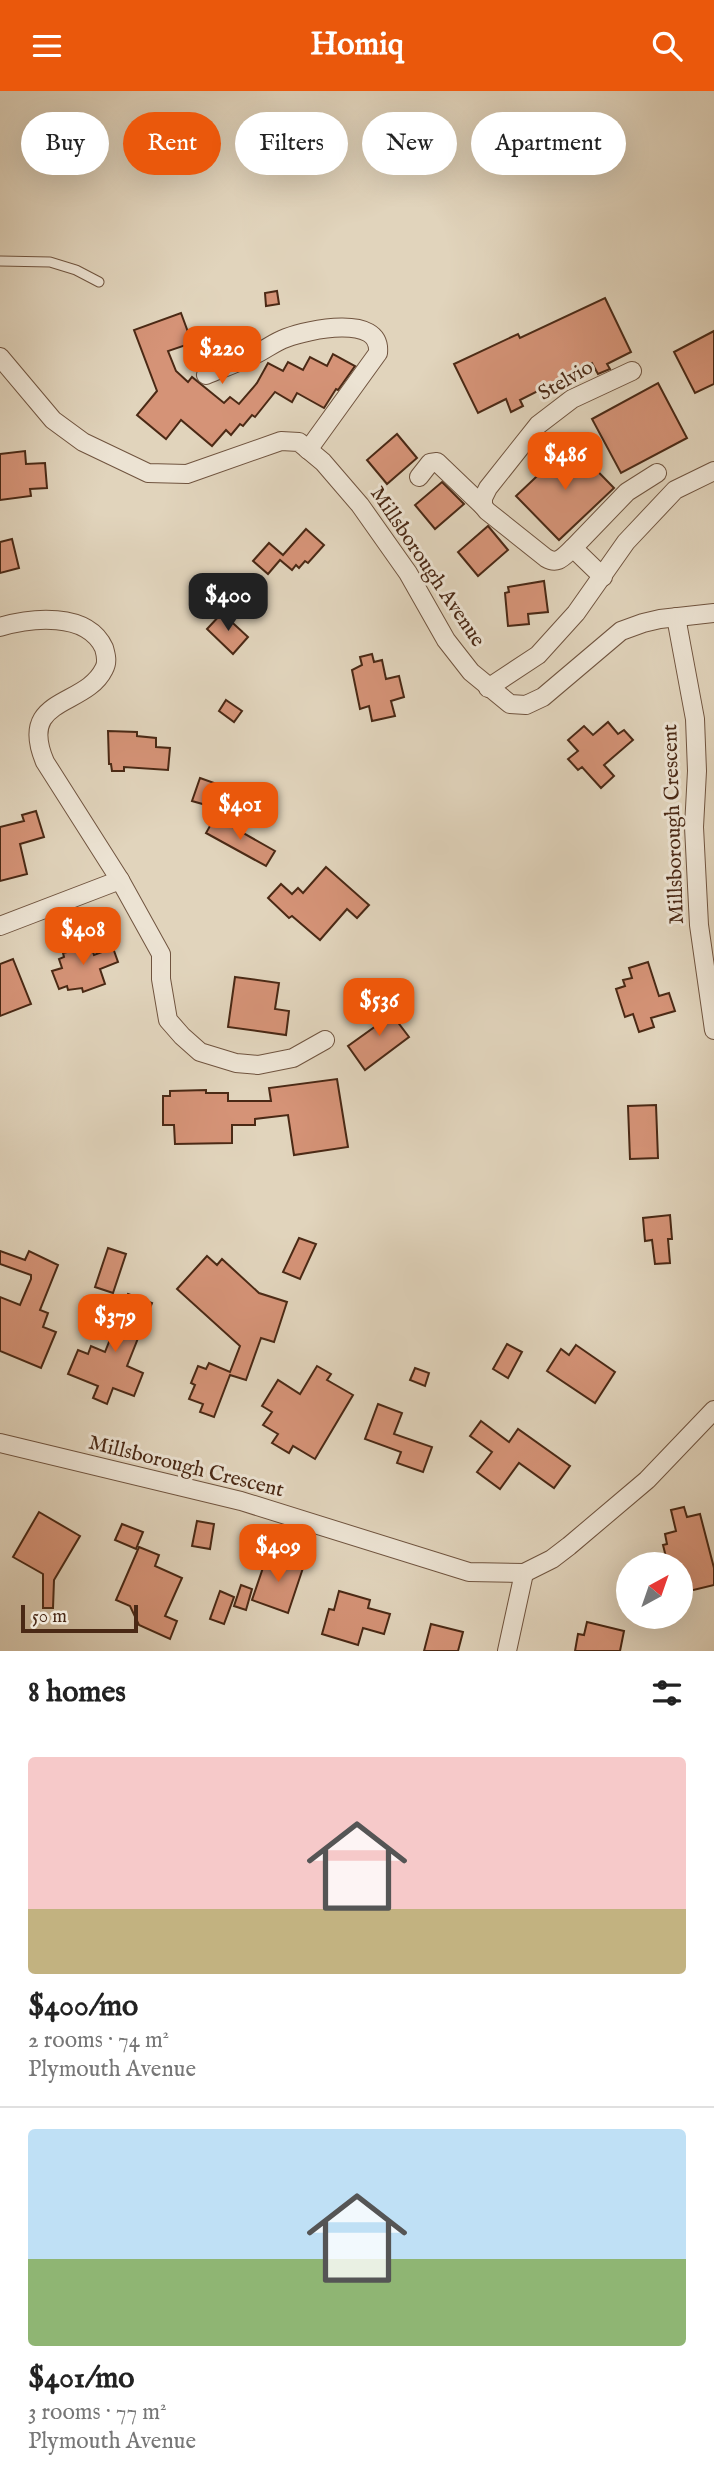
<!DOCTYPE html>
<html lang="en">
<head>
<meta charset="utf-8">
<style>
  :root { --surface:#fff; --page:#f6f6f6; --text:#222; --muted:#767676; --line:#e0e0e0; --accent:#ea580c }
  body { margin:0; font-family:"IM FELL English",serif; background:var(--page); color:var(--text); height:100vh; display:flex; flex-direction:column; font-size:26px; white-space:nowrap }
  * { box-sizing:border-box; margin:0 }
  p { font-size:23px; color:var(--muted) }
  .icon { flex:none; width:38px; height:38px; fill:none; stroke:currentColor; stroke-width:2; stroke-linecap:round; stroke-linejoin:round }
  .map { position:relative; height:1560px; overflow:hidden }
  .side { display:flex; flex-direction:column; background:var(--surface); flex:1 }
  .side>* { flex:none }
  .hud { position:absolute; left:21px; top:21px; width:672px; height:63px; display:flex; gap:14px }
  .needle { width:46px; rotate:40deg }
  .buttons { position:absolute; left:616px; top:1461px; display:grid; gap:14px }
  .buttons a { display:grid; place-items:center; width:77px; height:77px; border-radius:50%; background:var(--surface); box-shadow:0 7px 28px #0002; font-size:35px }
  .scale { position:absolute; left:21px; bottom:18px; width:117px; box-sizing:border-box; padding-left:7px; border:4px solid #4a2915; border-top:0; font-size:19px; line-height:24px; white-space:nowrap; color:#4a2915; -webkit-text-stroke:5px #ece3d3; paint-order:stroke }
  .price { position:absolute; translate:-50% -60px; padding:0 16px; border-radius:14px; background:var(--accent); color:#fff; font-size:23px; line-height:46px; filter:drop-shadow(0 2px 4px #0008) }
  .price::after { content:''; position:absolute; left:50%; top:42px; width:21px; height:16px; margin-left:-10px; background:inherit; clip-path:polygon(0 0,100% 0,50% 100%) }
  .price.selected { background:#222; color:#fff }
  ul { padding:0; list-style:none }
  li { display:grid; align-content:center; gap:14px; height:371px; padding:0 28px }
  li+li { border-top:2px solid var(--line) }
  li span { display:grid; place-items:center; height:217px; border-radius:7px; color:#555 }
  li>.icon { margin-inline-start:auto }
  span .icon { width:126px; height:126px; fill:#fffc; stroke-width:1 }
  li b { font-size:30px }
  h2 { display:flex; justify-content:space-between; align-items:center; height:84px; padding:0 28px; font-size:30px }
  .chip { padding:0 24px; border-radius:32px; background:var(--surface); box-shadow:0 7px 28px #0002; font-size:24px; line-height:63px }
  .chip.selected { background:var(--accent); color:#fff }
  header { display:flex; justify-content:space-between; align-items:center; height:91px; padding:0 28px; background:var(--accent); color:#fff; font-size:32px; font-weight:700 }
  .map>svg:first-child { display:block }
  .building { fill:#d59377; stroke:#4a2915; stroke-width:2 }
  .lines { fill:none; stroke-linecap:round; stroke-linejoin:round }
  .service-casing { stroke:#70543f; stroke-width:11 }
  .minor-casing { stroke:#70543f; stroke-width:20 }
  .service { stroke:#ece3d3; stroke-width:9 }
  .minor { stroke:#ece3d3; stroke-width:18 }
  .labels { text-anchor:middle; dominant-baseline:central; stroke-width:6; stroke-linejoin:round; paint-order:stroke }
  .street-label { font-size:21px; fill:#4a2915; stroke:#ece3d3 }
</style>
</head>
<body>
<header><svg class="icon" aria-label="menu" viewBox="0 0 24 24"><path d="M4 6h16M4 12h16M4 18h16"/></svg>Homiq<svg class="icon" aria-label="search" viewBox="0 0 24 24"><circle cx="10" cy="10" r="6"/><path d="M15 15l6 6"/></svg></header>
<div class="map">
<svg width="714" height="1560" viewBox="0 0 714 1560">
  <rect width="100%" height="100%" fill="#e1d4bc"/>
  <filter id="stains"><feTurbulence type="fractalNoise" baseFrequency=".00286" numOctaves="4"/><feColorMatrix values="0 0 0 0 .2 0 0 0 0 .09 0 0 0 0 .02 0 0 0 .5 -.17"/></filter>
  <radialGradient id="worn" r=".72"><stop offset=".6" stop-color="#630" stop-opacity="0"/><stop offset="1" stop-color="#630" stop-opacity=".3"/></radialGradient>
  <g class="building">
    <path d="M277,200l2,13 -13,2 -1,-13z"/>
    <path d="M605,207l26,54 -24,12 3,5 -12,5 -6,-11 -48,24v1l-24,12 3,6 -12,6 -5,-13 -28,14 -24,-49 64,-30 2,4z"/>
    <path d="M181,222l11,30 -24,8 8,20 12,11 4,-5 32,26 6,-6 9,7 18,-21 11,-20 15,8 5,-9 15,8 7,-13 17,9 6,-12 22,12 -17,24 -2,-1 -12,19 -27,-15 -5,9 -17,-10 -20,25 -3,-2 -9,11 -3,-2 -9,11 -5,-5 -14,16 -31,-26 -15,19 -29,-24 20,-24 -23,-61z"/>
    <path d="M714,240v53l-19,9 -21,-41z"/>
    <path d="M658,292l29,55 -66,35 -29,-54z"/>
    <path d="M397,343l20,24 -30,26 -20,-24z"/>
    <path d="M571,353l43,44 -55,52 -43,-44z"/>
    <path d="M25,360l1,13 19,-1 2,25 -17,1 1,7 -31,4v-46z"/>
    <path d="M442,391l22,22 -29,25 -20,-24z"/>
    <path d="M488,435l20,24 -30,26 -20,-24z"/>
    <path d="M306,438l18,16 -16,18 -3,-2 -6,7 -3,-3 -4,5 -12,-10 -12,14 -15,-13 16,-18 14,12z"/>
    <path d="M12,448l7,29 -19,5v-31z"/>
    <path d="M544,490l4,31 -20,2 1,10 -21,2 -3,-33 4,-1 -1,-5z"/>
    <path d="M222,522l26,24 -15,17 -26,-25z"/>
    <path d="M372,563l2,8 8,-2 4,19 13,-3 5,21 -13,4 4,15 -23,5 -3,-15 -9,3 -8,-39 10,-5 -2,-8z"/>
    <path d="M226,609l16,11 -8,11 -15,-11z"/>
    <path d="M608,631l10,12 6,-4 9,10 -29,25 10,11 -13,12 -19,-21 -4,3 -10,-11 10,-8 -10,-11 16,-14 9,9z"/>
    <path d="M108,640l29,1v4l19,2v9l14,1 -2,22 -44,-3v4h-12l-1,-7h-2z"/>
    <path d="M200,687l20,7 -7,22 -21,-6z"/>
    <path d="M36,720l8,26 -24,7 7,30 -27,7v-54l24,-6 -2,-6z"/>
    <path d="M215,726l60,34 -9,15 -60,-33z"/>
    <path d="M326,776l43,38 -12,13 -10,-9 -27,31 -28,-24 -3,2 -21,-20 13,-14 11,10 6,-6 5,5z"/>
    <path d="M81,850l1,5 8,-3 4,12 19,-7 5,14 -18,7 5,15 -22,8 -1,-4 -14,2 -1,-4 -8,3 -7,-18 10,-3 -3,-9 5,-2 -1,-4 4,-1 -2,-5z"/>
    <path d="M13,868l18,45 -31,12v-52z"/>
    <path d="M648,871l11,34 10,-3 6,18 -24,7 3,9 -15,5 -6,-18 -8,3 -9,-28 9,-3 -2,-6 9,-2 -3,-10z"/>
    <path d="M235,886l44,6 -4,26 14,2 -3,24 -58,-8z"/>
    <path d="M381,909l28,37 -44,33 -17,-24 32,-23 -11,-14z"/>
    <path d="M337,988l11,68 -54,8 -6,-40 -33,4v6h-23v18l-57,1 -1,-19h-11v-29h7v-5l36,-1v3h22v8h43l-2,-13z"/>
    <path d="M656,1014l2,53 -28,1 -2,-53z"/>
    <path d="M670,1124l2,24h-4l2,24 -15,1 -3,-24 -7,1 -2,-23z"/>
    <path d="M299,1147l17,6 -16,35 -17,-7z"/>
    <path d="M108,1157l18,6 -13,39 -18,-6z"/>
    <path d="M0,1160l25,9 4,-9 29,14 -18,45 8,3 -5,14 13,5 -15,36 -41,-17v-54l20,8 11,-26v-4l-31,-11z"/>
    <path d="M207,1165l10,9 5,-6 37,34 28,9 -13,40 -13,-4 -15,42 -16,-5 -16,42 -14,-5 3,-8 -14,-5 6,-14 -4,-2 7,-17 8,3 3,-6 21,9 10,-26 -63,-57z"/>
    <path d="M128,1203l24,9 -25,63 16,7 -9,23 -21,-8 -6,16 -14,-6 5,-12 -30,-12 10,-24 10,4 3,-8 14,6z"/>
    <path d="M507,1253l15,8 -14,26 -15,-9z"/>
    <path d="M576,1254l39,27 -20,31 -48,-32 14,-22 8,6z"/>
    <path d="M317,1275l14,8 -4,6 26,15 -38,64 -22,-13 -4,7 -17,-10 6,-9 -15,-9 9,-13 -10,-6 16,-26 22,14z"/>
    <path d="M415,1277l14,5 -4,13 -15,-6z"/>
    <path d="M378,1313l24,9 -8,21 38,13 -9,25 -26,-9 4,-11 -36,-13z"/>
    <path d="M481,1330l28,21 9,-13 52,37 -16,22 -35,-25 -19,26 -23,-17 15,-20 -22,-16z"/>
    <path d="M684,1416l3,10 13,-3 14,54v17l-33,8v-28h-13l-5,-20 4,-1 -2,-10 11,-3 -5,-21z"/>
    <path d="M39,1421l41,24 -26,44 -1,28h-10v-34l-30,-17z"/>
    <path d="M197,1430l17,3 -4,25 -18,-3z"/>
    <path d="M122,1433l21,8 -7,17 -21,-9z"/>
    <path d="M139,1456l20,8 -4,11 27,12 -17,38 12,5 -7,18 -31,-14 -9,-19 -14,-6z"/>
    <path d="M267,1465l36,12 -15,45 -36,-13z"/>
    <path d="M241,1494l11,4 -6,21 -12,-4z"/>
    <path d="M220,1500l14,6 -10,27 -14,-5z"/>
    <path d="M339,1500l31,9 -2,8 22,6 -6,20 -21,-6 -5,17 -36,-11 7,-25 5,1z"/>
    <path d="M587,1531l37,9 -4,20h-45l3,-17 6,1z"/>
    <path d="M431,1533l32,8 -5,19h-34z"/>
  </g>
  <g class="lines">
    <g class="service-casing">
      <path id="service" d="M0,170l50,1 26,8 23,12"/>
    </g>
    <g class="minor-casing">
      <g id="minor">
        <path d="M0,266l53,63 30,22 65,31 39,1 94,-33 18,1 24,20 37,43 48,68 38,67 25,32 39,32 16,1 17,-8 78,-66 22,-8 17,-4 54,-6"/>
        <path d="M206,284c17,-7 34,-13 50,-21 10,-5 19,-12 30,-16 21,-8 96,-25 92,15l-70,97"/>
        <path d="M419,386l11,-14 7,-1 46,44"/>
        <path d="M573,457l54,-56 30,-19"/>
        <path d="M603,486l-30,-29c-10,9 -15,17 -27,10l-59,-47 -4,-5v-8l5,-10 50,-63 34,-26 60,-28"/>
        <path d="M676,526l19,102 2,52 -3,56 5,98 15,105"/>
        <path d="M0,536c30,-9 87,-16 104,21 2,7 4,14 0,21 -19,39 -87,27 -59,93l75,118 41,74v25l7,41 14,16 18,16 36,11 22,2 35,-7 32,-18"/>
        <path d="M488,597l50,-33 38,-42 50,-71 49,-52 39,-19"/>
        <path d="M0,835l120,-46"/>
        <path d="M0,1352l241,58 228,71 55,1 28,-14 17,-13 78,-66 67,-70"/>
        <path d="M507,1560l17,-78"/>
      </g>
    </g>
    <use href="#service" class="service"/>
    <use href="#minor" class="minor"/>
  </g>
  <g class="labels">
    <g class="street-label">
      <text transform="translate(566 290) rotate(-30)">Stelvio</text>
      <text transform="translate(427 476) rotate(56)">Millsborough Avenue</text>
      <text transform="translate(674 733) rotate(-92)">Millsborough Crescent</text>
      <text transform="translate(186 1376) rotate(14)">Millsborough Crescent</text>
    </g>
  </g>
  <rect width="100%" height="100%" filter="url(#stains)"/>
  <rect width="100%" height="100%" fill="url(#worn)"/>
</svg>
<div class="buttons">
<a><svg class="needle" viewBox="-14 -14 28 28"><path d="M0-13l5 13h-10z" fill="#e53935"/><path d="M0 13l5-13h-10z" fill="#767676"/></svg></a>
</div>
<div class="scale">50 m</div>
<b class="price" style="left:222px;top:295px">$220</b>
<b class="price" style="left:565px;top:401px">$486</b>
<b class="price selected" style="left:228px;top:542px">$400</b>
<b class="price" style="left:240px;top:751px">$401</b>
<b class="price" style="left:83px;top:876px">$408</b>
<b class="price" style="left:379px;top:947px">$536</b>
<b class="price" style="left:115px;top:1263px">$379</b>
<b class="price" style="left:278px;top:1493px">$409</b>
<div class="hud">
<a class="chip">Buy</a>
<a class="chip selected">Rent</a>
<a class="chip">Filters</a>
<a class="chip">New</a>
<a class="chip">Apartment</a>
</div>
</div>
<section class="side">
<h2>8 homes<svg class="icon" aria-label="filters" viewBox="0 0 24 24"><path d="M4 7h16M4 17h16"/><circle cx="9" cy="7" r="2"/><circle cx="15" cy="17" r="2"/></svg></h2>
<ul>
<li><span style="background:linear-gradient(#f6c9c9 70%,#c2b280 0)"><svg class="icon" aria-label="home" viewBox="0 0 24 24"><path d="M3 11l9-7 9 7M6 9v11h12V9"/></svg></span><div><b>$400/mo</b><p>2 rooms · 74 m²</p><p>Plymouth Avenue</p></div></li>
<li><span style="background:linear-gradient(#bfe0f5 60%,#8fb573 0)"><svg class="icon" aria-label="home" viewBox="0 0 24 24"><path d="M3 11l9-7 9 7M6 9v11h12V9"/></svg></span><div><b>$401/mo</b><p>3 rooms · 77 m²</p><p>Plymouth Avenue</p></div></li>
</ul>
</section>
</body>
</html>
